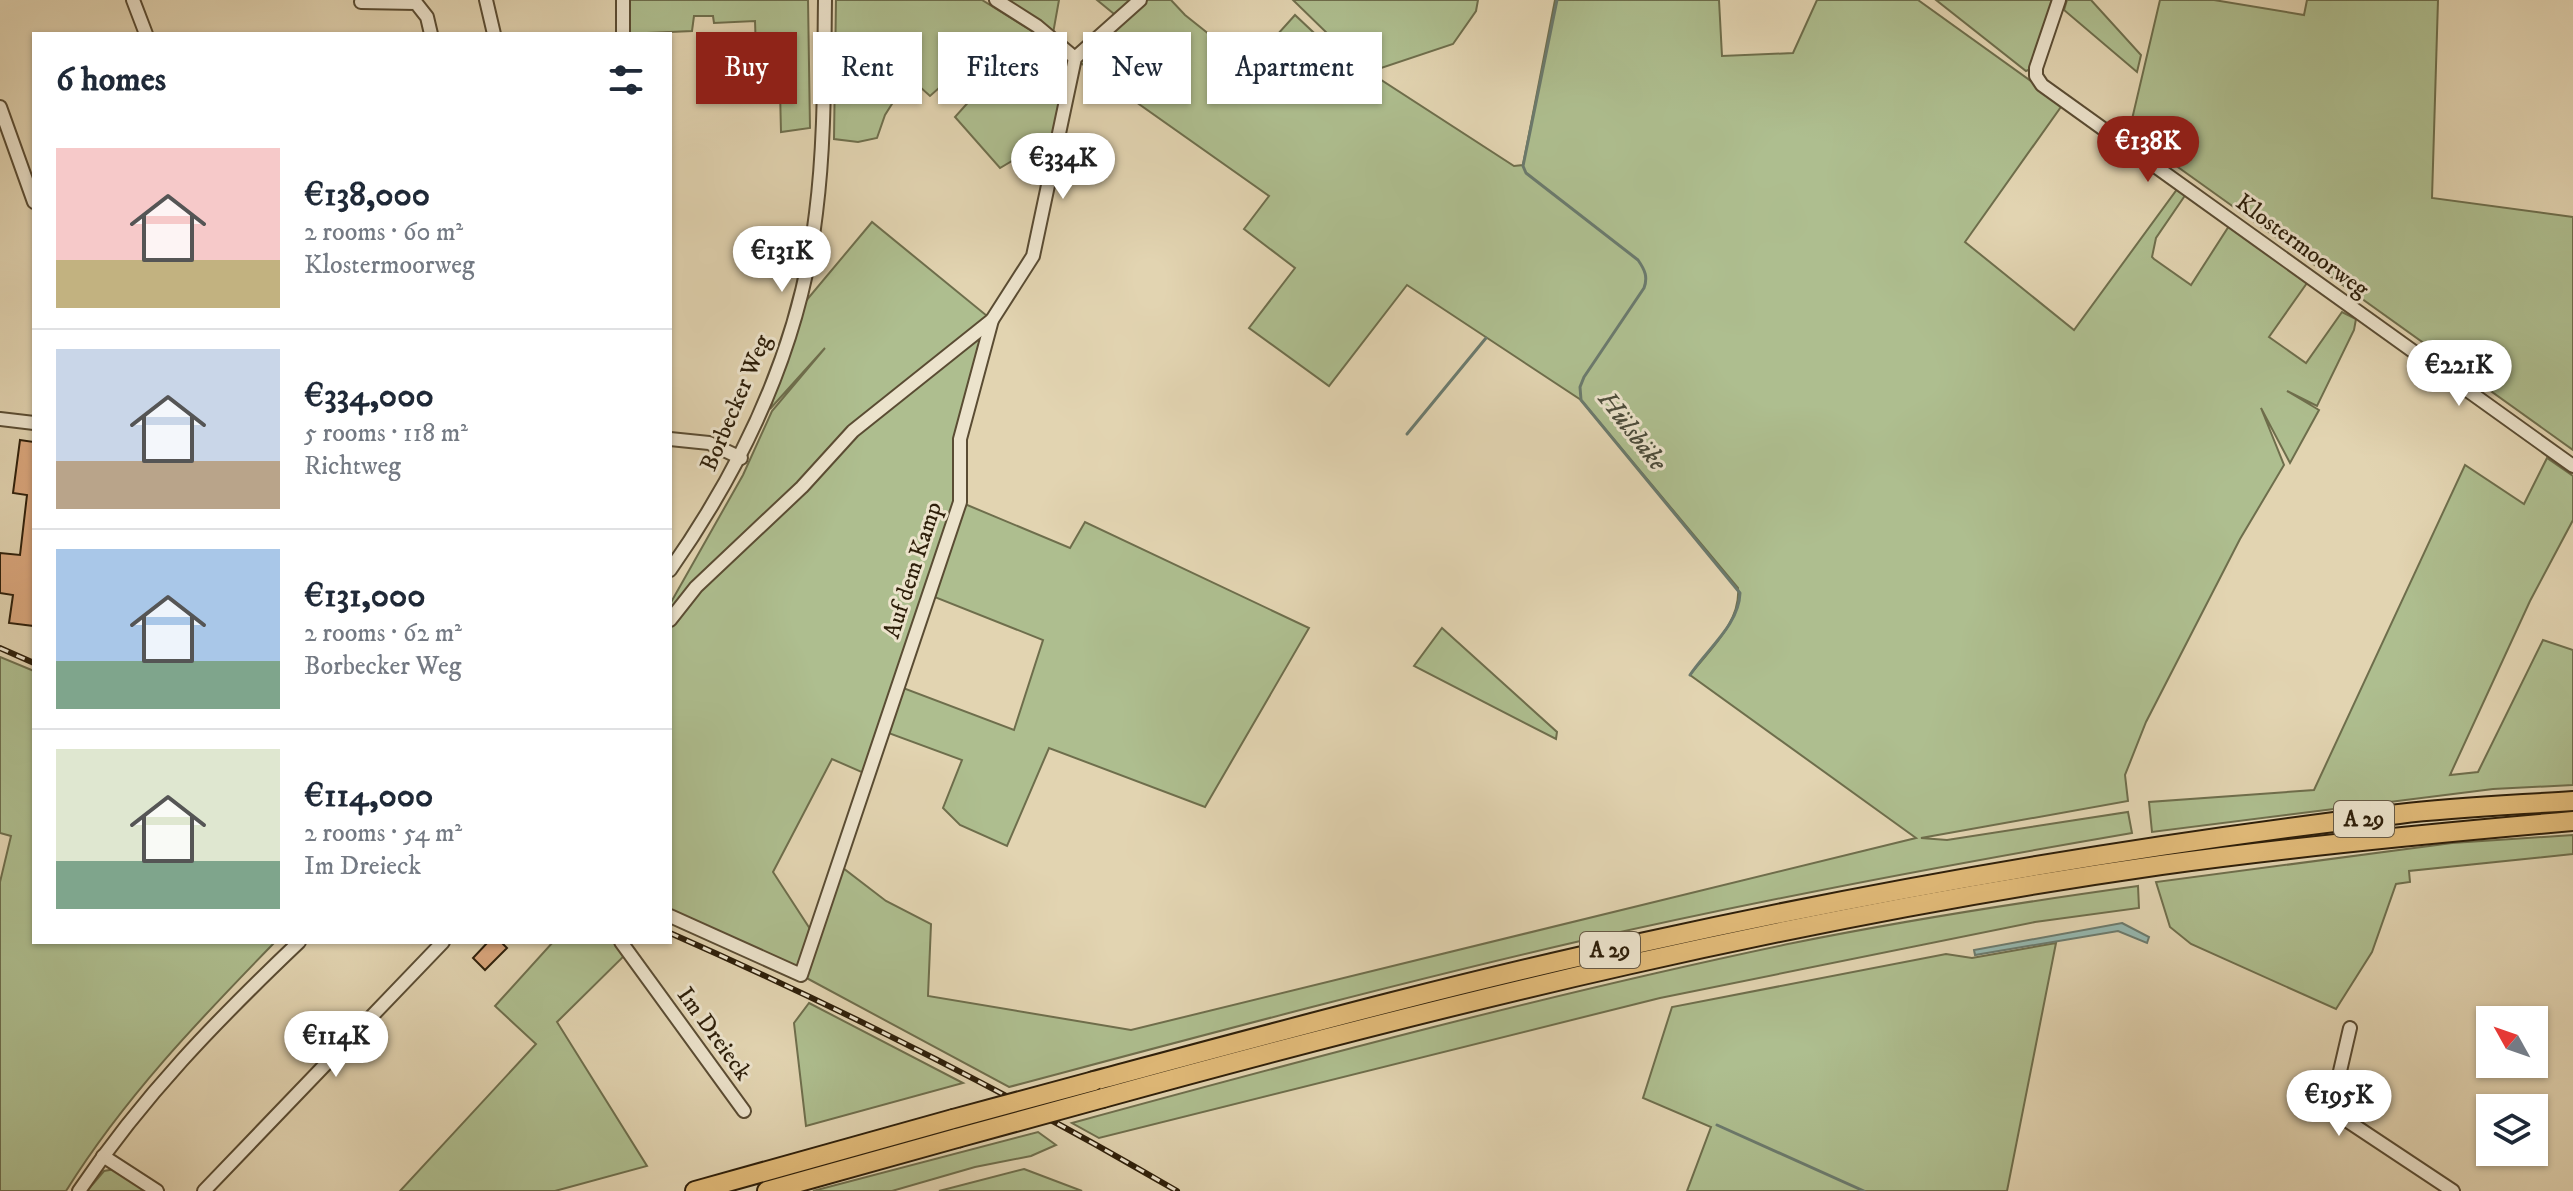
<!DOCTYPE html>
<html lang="en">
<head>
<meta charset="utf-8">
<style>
  :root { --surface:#fff; --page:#f2f2f3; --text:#1f2937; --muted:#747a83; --line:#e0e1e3; --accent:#8f2418 }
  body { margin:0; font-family:"IM FELL DW Pica",serif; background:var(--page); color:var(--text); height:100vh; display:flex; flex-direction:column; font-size:30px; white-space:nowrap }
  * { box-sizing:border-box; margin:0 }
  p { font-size:26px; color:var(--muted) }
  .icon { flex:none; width:44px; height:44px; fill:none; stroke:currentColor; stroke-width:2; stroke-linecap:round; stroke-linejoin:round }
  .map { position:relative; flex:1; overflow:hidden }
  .sheet { position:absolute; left:32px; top:32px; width:640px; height:912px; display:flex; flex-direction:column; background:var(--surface); border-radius:0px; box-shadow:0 2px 6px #0004 }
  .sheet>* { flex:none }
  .banner { position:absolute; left:696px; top:32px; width:760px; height:72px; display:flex; gap:16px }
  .needle { width:52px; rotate:310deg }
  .controls { position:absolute; left:2476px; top:1006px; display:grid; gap:16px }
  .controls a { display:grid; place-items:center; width:72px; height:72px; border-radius:0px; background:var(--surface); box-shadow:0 2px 6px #0004; font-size:40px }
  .price { position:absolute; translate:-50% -68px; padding:0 18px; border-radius:28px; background:#fff; color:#222; font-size:26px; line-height:52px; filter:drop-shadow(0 2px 4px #0008) }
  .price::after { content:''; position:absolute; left:50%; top:48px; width:24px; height:18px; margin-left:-12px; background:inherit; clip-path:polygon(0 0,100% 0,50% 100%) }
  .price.on { background:var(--accent); color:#fff }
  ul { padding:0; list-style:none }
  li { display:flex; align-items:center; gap:24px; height:200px; padding:0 24px }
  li+li { border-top:2px solid var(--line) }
  li span { display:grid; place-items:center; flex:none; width:224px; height:160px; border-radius:0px; color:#555 }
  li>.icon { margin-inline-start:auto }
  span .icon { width:96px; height:96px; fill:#fffc; stroke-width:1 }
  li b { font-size:34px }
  h2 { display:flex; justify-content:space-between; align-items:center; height:96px; padding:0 24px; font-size:34px }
  .pill { padding:0 28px; border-radius:0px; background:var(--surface); box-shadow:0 2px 6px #0004; font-size:28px; line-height:72px }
  .pill.on { background:var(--accent); color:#fff }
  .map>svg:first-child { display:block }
  .green { fill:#aebe8f; stroke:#6e6e4c; stroke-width:2 }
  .water { fill:#95b8b0; stroke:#6b7a6d; stroke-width:2 }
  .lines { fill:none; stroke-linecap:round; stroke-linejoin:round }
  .stream { stroke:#6b7a6d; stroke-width:3 }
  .building { fill:#daa67c; stroke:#2d1e09; stroke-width:2 }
  .minor-casing { stroke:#5a4c33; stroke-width:16 }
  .highway-casing { stroke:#2d1e09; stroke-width:22 }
  .minor { stroke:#ece3cc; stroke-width:12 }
  .highway { stroke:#e1ba78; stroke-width:18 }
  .rail-casing { stroke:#2d1e09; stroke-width:6 }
  .rail { stroke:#ece3cc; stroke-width:3; stroke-dasharray:9; stroke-linecap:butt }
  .highway-bridge-casing { stroke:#2d1e09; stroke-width:22; stroke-linecap:butt }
  .highway-bridge { stroke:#e1ba78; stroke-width:18 }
  .labels { text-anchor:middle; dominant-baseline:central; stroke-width:6; stroke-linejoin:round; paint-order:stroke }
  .shield { fill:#ece3cc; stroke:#665944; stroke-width:2 }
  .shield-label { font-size:22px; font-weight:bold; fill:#2d1e09 }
  .street-label { font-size:24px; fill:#2d1e09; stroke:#ece3cc }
  .water-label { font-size:26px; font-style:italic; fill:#4c4c3b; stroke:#ece3cc }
</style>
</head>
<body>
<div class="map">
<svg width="2573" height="1191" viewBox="0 0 2573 1191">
  <rect width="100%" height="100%" fill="#e2d4b1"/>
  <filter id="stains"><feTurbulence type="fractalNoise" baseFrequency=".0025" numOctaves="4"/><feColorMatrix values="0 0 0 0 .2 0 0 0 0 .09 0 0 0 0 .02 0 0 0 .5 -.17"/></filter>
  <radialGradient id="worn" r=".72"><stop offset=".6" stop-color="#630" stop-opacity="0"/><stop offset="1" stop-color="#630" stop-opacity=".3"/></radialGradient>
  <g class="green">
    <path d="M625,0h183l2,128 -29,4 -2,-84 -23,3 -1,-30 -41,2 -1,-7h-19l-2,15 -68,3z"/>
    <path d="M836,0h146l50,31 5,-5 -41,-26h63l-7,39 23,19 44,-40 -22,-18h74l14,15 64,51 46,-51 67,63 5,-6 -74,-72h185l-2,11 -23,33 -84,28 145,94 9,-1 32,-165h164l3,56 71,-3 24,-53h101l145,104 -98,138 109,88 104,-142 8,6 -30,44 -4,19 2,2 37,26 38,-59 78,57 -38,54 37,26 36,-51 14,7 -2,11 -37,76 -30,-15 32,19 -29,53 -29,-55 23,57 -44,74 -94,183 -21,53 3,26 -207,37 26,2 181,-28 4,21c-186,32 -372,67 -556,109 -190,44 -379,95 -567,145l-208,-112 -131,-56v-315l73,-129 29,-64 53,-63 -55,61 35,-107 67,-80 120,98 -32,119v63l110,46 15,-26 224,106 -104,179 -156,-59 -42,98 -47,-21 -17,-17 19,-48 -79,-29 15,-45 116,44 29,-90 -111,-44 23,-80 -30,78 -59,180 -34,-15 -59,113 41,63 25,-70 47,36 45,23 -3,72 203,34 785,-192 -226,-163c20,-26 51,-53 48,-87l-157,-188 -174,-115 -78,101 -80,-58 46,-60 -51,-39 25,-33 -194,-137 -16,74 -59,35 -45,-51 17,-19 -23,-19 -19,17 -21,-19 -24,38 -8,23 -19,4 -24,-3z"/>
    <path d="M1936,0h120l-23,68 -7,3z"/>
    <path d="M2067,0h24l50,55 -4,17 -73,-62z"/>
    <path d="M2160,0h54l90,15 3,-15h131l-6,198 141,19v233l-444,-318z"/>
    <path d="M2547,458l26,18v44l-43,81 -80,174 28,-3 65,-132 30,10v135l-80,4 -341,43 -3,-30 165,-12 151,-325 59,39z"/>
    <path d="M1442,628l115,104 -1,7 -142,-73z"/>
    <path d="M0,657l34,14v271h241c-76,78 -151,156 -209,249h-66v-309l11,-46 -11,-3z"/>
    <path d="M2573,835v19l-164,17 1,11 -14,2 -24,68 -36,57 -145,-65 -21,-17 -14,-45 296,-39z"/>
    <path d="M2138,886l1,22 -104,14 -375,76 -561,140 -27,-15c238,-65 478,-129 721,-180 114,-23 230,-41 345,-57z"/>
    <path d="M553,942h68l7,10 -71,70 90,144 -92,25h-155l136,-147 -41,-38z"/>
    <path d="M2056,943l-49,248h-320l24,-64 -68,-29 29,-91 274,-53 26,4z"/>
    <path d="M809,1003l154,80 -157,43 -12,-103z"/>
    <path d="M1038,1132l18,13 -25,11 -56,11 -83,24h-79z"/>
    <path d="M115,1169l33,22h-61l17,-20z"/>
    <path d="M1024,1169l58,22h-143z"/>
  </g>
  <path class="water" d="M2122,923l27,14 -2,6 -29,-12 -143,24 -1,-5z"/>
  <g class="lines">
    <g class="stream">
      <path d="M1557,0l-34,166 3,7 112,87c7,10 10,17 6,28l-60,89 -4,10 1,13 159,193c-1,32 -33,56 -50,82"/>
      <path d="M1407,434l79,-96"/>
      <path d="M1717,1125l147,66"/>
    </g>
  </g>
  <g class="building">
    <path d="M20,440l14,2v184l-25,-3 4,-28 -13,-2v-40l20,2 7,-60 -14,-2z"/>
    <path d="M488,942h13l6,6 -22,22 -12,-12z"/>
  </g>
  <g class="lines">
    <g class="minor-casing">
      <g id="minor">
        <path d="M133,0l13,34"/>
        <path d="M486,0l8,34"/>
        <path d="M623,0v34"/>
        <path d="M996,0l41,26 38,32"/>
        <path d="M2059,0l-23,68v8l6,9 531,381"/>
        <path d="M361,2l55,1 11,14 4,17"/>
        <path d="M0,107l34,95"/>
        <path d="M0,419l34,4"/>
        <path d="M670,439l39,4 32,15"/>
        <path d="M670,570c75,-107 131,-226 146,-357 9,-71 8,-142 9,-213"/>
        <path d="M670,620l26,-33 106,-100 51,-56 139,-111"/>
        <path d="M670,916l131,59 159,-473v-63l32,-119 41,-64 42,-198 65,-58"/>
        <path d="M621,942l123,169"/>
        <path d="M2350,1028l-19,82 122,81"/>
        <path d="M103,1156l54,35"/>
        <path d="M79,1191c64,-95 137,-170 220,-249"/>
        <path d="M204,1191l239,-249"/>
      </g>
    </g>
    <g class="highway-casing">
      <g id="highway">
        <path d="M1094,1081c183,-49 366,-99 551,-139 249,-55 501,-98 754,-128 58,-7 116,-9 174,-13"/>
        <path d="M1103,1098c348,-96 700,-182 1058,-233 137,-19 274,-32 412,-44"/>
        <path d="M695,1191l258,-72"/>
        <path d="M767,1191l190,-53"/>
      </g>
    </g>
    <use href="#minor" class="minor"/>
    <use href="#highway" class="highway"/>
    <g class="rail-casing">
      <g id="rail">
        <path d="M0,648l34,15"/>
        <path d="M670,933c173,76 344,163 507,258"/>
      </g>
    </g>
    <use href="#rail" class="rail"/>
    <g class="highway-bridge-casing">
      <g id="highway-bridge">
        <path d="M953,1119l141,-38"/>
        <path d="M957,1138l146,-40"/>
      </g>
    </g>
    <use href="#highway-bridge" class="highway-bridge"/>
  </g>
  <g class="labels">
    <g class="shield">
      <rect x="2334" y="801" width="60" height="36" rx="6"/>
      <rect x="1580" y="932" width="60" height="36" rx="6"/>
    </g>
    <g class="shield-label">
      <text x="2364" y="819">A 29</text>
      <text x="1610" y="950">A 29</text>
    </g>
    <g class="street-label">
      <text transform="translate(2302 246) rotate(36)">Klostermoorweg</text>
      <text transform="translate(736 403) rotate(-67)">Borbecker Weg</text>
      <text transform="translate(913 570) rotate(-72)">Auf dem Kamp</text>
      <text transform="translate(714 1034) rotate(54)">Im Dreieck</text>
    </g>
    <g class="water-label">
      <text transform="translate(1632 431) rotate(52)">Hülsbäke</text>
    </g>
  </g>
  <rect width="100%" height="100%" filter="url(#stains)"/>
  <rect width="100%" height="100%" fill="url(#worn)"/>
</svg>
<div class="controls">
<a><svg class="needle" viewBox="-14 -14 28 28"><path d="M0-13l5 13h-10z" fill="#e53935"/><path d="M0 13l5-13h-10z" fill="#747a83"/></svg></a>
<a><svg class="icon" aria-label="layers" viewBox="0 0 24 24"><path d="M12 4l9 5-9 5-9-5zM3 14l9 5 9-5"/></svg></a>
</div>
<b class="price on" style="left:2148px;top:184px">€138K</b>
<b class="price" style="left:1063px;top:201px">€334K</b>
<b class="price" style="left:782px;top:294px">€131K</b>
<b class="price" style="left:2459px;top:408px">€221K</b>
<b class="price" style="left:336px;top:1079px">€114K</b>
<b class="price" style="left:2339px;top:1138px">€195K</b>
<div class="banner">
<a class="pill on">Buy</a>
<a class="pill">Rent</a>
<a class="pill">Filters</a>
<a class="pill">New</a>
<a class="pill">Apartment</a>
</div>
<section class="sheet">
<h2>6 homes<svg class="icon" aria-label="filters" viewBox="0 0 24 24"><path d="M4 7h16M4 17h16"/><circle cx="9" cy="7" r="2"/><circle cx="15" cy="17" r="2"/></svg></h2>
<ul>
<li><span style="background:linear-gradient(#f6c9c9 70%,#c2b280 0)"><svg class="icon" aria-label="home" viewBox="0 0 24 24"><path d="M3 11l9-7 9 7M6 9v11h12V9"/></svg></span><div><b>€138,000</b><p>2 rooms · 60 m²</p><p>Klostermoorweg</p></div></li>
<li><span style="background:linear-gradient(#c9d6e8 70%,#b9a48a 0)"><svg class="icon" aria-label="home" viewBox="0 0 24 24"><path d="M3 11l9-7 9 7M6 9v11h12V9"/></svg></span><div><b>€334,000</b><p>5 rooms · 118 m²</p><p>Richtweg</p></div></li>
<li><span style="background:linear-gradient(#a9c7e8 70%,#7fa58c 0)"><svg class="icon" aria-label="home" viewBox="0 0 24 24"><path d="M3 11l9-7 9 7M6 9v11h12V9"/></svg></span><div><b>€131,000</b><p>2 rooms · 62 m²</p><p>Borbecker Weg</p></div></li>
<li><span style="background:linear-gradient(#dfe7d0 70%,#7fa58c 0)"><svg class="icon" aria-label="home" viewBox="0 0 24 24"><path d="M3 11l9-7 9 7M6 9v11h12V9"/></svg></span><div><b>€114,000</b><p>2 rooms · 54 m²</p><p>Im Dreieck</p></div></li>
</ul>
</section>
</div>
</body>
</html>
